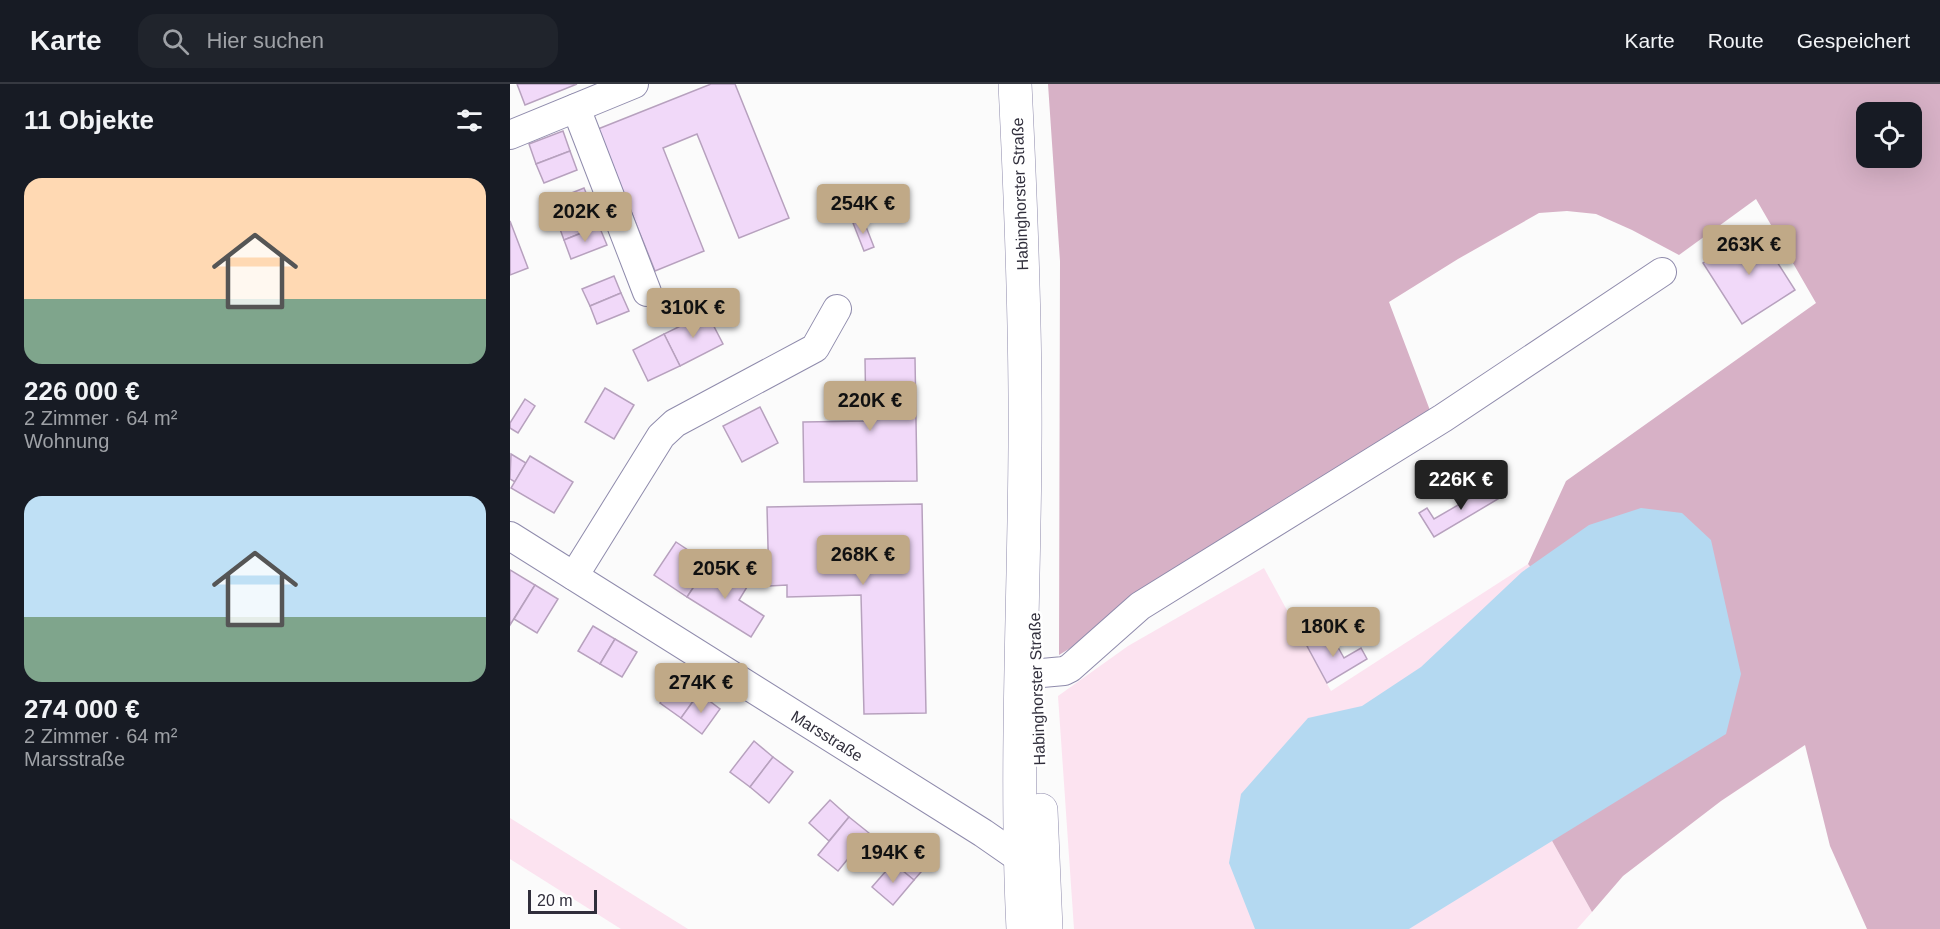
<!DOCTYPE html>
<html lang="de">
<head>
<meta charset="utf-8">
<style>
  :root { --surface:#171b24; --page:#20242c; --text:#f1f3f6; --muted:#9ea1a6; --line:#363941; --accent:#c0a987 }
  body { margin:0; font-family:Helvetica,sans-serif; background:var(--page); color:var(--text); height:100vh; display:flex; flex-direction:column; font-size:22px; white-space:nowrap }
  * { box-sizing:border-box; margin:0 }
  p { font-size:20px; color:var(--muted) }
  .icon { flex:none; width:33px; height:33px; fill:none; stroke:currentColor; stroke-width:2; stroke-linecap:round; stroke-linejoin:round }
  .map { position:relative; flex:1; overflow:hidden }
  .panel { display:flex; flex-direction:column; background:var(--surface); width:510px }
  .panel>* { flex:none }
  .fabs { position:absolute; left:1346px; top:18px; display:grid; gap:12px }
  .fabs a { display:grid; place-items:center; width:66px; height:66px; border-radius:12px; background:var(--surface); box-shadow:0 6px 24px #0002; font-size:30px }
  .scale { position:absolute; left:18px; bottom:15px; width:69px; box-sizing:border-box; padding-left:6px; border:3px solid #302e3b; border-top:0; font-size:16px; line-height:21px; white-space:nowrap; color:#302e3b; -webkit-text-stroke:4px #fff; paint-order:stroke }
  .price { position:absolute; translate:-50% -51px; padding:0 14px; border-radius:6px; background:var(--accent); color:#111; font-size:20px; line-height:39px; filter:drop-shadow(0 2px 3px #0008) }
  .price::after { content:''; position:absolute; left:50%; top:36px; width:18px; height:14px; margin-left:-9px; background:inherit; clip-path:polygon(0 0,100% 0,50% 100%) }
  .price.active { background:#222; color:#fff }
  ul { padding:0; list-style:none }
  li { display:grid; align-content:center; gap:12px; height:318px; padding:0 24px }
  li span { display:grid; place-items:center; height:186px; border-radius:18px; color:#555 }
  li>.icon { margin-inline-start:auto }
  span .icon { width:108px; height:108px; fill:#fffc; stroke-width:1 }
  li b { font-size:26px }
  h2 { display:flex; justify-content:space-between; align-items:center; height:72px; padding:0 24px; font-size:26px }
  header { display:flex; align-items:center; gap:36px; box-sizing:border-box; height:84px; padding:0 30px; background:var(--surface); border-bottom:2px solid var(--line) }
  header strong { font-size:28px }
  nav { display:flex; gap:33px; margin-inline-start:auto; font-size:21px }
  .search { width:420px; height:54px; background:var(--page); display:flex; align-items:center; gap:15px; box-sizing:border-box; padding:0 21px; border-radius:18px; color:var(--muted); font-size:22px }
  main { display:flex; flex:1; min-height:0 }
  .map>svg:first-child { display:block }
  .green { fill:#fce3f0 }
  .forest { fill:#d7b1c6; fill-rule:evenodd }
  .water { fill:#b4d9f1 }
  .building { fill:#f1d9f9; stroke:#b7a1be; stroke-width:1.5 }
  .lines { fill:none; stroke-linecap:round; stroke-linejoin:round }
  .minor-casing { stroke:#8f8bac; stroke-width:30 }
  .major-casing { stroke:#8f8bac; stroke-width:34 }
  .minor { stroke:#fff; stroke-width:28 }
  .major { stroke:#fff; stroke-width:33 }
  .labels { text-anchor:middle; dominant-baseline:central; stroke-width:5; stroke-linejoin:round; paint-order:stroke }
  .street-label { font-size:16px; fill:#302e3b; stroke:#fff }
</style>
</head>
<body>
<header>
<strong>Karte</strong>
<div class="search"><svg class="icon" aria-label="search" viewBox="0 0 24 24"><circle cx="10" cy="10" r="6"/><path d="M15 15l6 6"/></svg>Hier suchen</div>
<nav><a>Karte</a><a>Route</a><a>Gespeichert</a></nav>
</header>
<main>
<section class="panel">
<h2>11 Objekte<svg class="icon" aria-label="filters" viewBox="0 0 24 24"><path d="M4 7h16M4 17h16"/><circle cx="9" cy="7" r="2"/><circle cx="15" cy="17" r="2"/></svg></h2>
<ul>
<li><span style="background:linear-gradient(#ffd9b3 65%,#7fa58c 0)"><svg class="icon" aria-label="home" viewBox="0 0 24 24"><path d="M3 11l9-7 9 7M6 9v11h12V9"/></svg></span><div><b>226 000 €</b><p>2 Zimmer · 64 m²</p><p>Wohnung</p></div></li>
<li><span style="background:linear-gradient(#bfe0f5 65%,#7fa58c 0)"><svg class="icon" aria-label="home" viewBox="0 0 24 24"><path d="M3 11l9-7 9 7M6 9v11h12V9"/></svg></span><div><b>274 000 €</b><p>2 Zimmer · 64 m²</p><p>Marsstraße</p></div></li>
</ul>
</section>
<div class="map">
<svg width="1430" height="845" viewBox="0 0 1430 845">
  <rect width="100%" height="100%" fill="#fbfbfb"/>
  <g class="green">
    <path d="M1018,480l129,158 -115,101 50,89 -15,17h-503l-16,-233 70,-50 136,-78 67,123z"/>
    <path d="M0,734l178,111h-67l-111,-70z"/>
  </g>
  <path class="forest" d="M538,0h892v845h-73l-37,-83 -25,-101 -84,56 -98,75 -31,36 -50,-89 115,-101 -129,-158 38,-83 250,-178 -60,-104 -77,56 -47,-25 -36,-16 -29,-3 -28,2 -81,46 -69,43 42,111 -295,195 -77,47 1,-394zM1356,28h45v46h-45z"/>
  <path class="water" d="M1131,424l41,5 29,27 30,134 -15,60 -317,195h-154l-26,-66 12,-69 67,-76 54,-12 59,-39 101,-95 67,-47z"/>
  <g class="building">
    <path d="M7,0h60l-52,21z"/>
    <path d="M201,0h24l54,134 -50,20 -42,-104 -34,14 41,103 -49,20 -57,-142z"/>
    <path d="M53,47l7,20 -34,13 -7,-20z"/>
    <path d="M60,67l7,19 -33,13 -8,-19z"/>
    <path d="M74,104l8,19 -35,14 -8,-19z"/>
    <path d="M82,123l7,19 -35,14 -7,-19z"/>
    <path d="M353,135l11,28 -10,4 -11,-28z"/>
    <path d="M0,137l18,47 -18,7z"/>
    <path d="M89,142l8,19 -36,14 -7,-19z"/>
    <path d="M1246,145l39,61 -53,34 -39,-61z"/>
    <path d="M104,192l7,17 -31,13 -8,-17z"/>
    <path d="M111,209l8,18 -32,13 -7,-18z"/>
    <path d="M197,229l16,31 -43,22 -16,-32z"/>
    <path d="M154,250l16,32 -32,15 -15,-31z"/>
    <path d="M405,274l2,123 -113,1 -1,-60 63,-1 -1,-62z"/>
    <path d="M95,304l29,17 -20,34 -29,-17z"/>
    <path d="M15,315l10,7 -17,27 -8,-5v-5z"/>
    <path d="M250,323l18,36 -36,19 -19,-36z"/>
    <path d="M1,370l15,9 -11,19 -5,-3z"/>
    <path d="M20,372l43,26 -19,31 -43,-25z"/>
    <path d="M986,399l7,13 -69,41 -15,-24 8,-5 7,11z"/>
    <path d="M412,420l4,209 -62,1 -3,-119 -74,2v-12l-18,1 -2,-79z"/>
    <path d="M166,458l33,22 -22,33 -33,-22z"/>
    <path d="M199,480l38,23 -8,13 25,16 -13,21 -64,-40z"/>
    <path d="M0,486l25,15 -25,40z"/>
    <path d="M25,501l23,14 -21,34 -23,-14z"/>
    <path d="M83,542l22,13 -15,25 -22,-13z"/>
    <path d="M820,549l14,25 17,-10 6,11 -40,24 -20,-37z"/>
    <path d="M105,555l22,13 -15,25 -22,-13z"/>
    <path d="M168,594l21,15 -18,25 -21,-15z"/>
    <path d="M189,609l21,16 -18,25 -21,-16z"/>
    <path d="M244,657l19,16 -23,30 -20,-15z"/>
    <path d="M263,673l20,15 -24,31 -19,-16z"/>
    <path d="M320,716l19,17 -20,24 -20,-18z"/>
    <path d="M339,733l20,16 -31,38 -20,-16z"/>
    <path d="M404,754l21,18 -21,24 -21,-17z"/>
    <path d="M383,779l21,17 -21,25 -21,-18z"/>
  </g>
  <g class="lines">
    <g class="minor-casing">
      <g id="minor">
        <path d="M66,24l71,184"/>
        <path d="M0,51l124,-51"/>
        <path d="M0,452l473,297 36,25"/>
        <path d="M64,492l87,-140 14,-13 140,-75 22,-39"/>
        <path d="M510,591l44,-4 6,-3 70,-62 303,-188 219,-146"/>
      </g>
    </g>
    <g class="major-casing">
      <g id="major">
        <path d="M505,0c6,121 11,242 10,363 -1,161 -10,321 -2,482"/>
        <path d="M531,726l5,119"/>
      </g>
    </g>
    <use href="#minor" class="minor"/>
    <use href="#major" class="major"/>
  </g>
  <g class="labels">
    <g class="street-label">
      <text transform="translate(510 110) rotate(-92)">Habinghorster Straße</text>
      <text transform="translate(527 605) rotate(-92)">Habinghorster Straße</text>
      <text transform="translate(317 652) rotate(32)">Marsstraße</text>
    </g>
  </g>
</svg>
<div class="fabs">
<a><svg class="icon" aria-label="locate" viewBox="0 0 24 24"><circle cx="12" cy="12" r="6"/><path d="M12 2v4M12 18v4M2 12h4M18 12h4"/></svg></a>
</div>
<div class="scale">20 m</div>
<b class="price" style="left:353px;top:151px">254K €</b>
<b class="price" style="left:75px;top:159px">202K €</b>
<b class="price" style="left:1239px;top:192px">263K €</b>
<b class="price" style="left:183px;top:255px">310K €</b>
<b class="price" style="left:360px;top:348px">220K €</b>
<b class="price active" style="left:951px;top:427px">226K €</b>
<b class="price" style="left:353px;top:502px">268K €</b>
<b class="price" style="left:215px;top:516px">205K €</b>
<b class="price" style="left:823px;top:574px">180K €</b>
<b class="price" style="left:191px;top:630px">274K €</b>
<b class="price" style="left:383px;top:800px">194K €</b>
</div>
</main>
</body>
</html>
